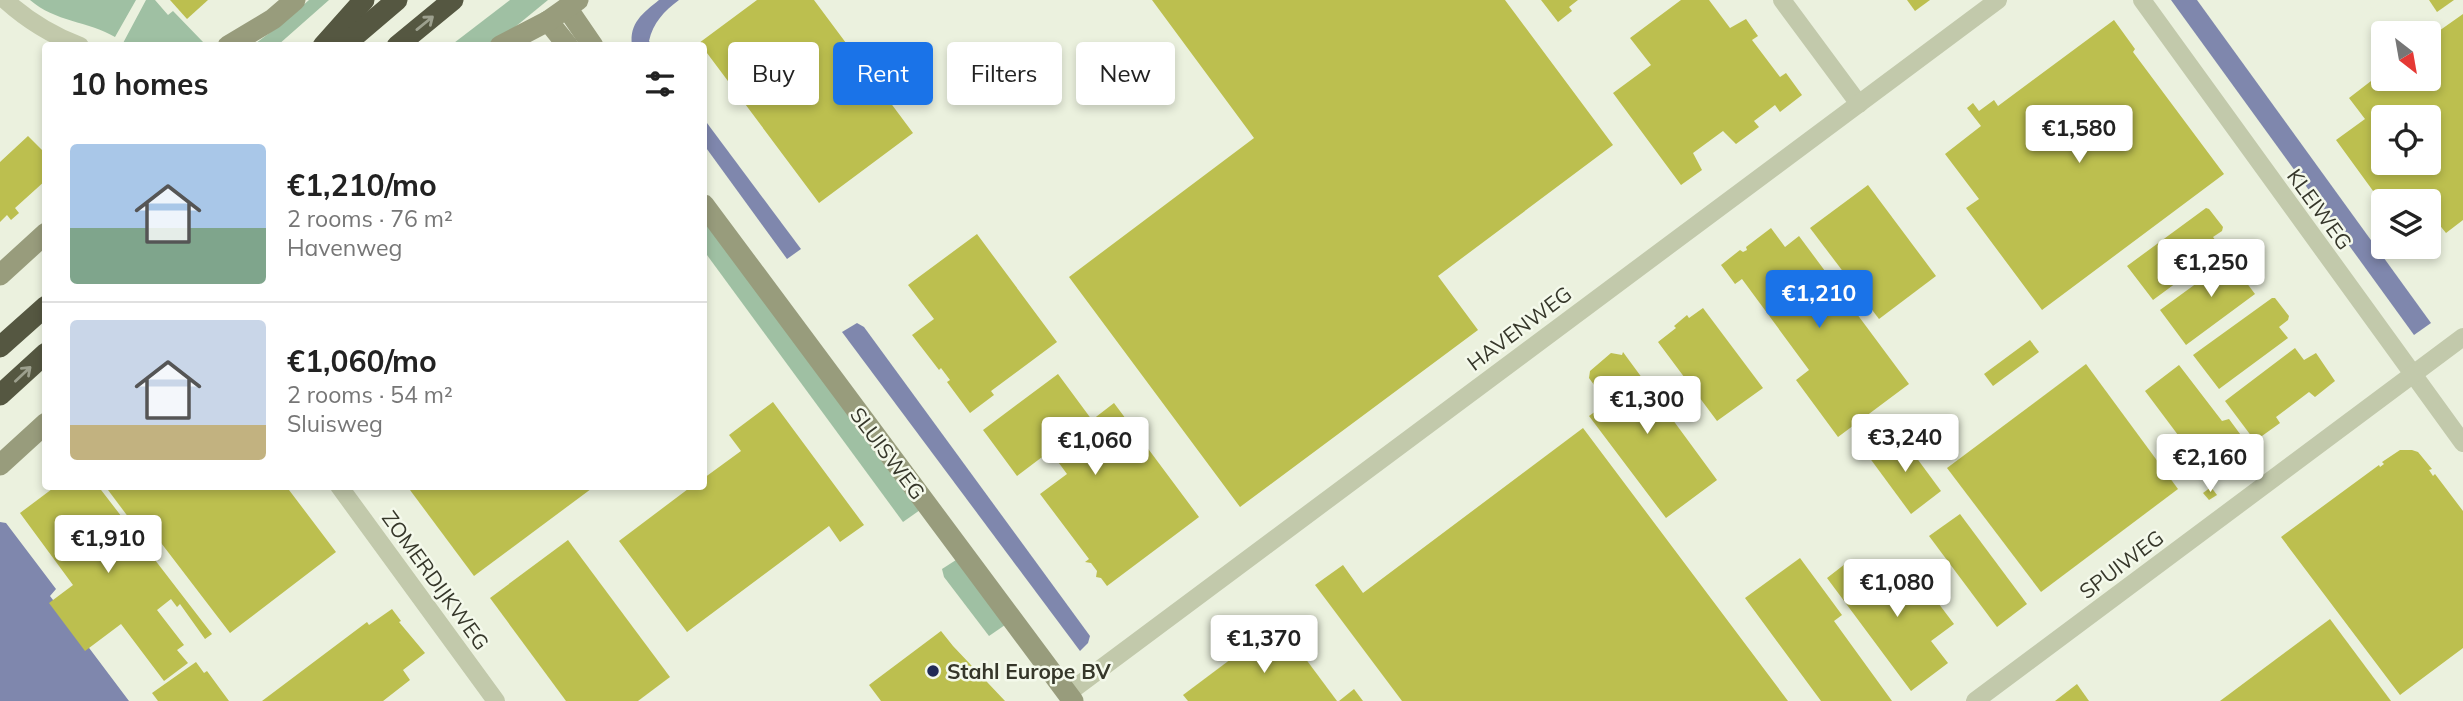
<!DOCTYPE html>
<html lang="en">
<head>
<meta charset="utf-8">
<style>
  :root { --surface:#fff; --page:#f2f2f2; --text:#222; --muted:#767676; --line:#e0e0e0; --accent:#1a73e8 }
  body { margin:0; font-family:Mulish,sans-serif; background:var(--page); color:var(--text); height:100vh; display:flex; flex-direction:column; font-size:26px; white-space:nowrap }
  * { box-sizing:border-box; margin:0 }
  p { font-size:23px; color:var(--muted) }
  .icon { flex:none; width:38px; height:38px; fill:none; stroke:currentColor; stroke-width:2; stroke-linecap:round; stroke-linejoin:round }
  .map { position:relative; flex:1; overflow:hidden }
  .panel { position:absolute; left:42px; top:42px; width:665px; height:448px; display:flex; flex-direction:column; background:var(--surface); border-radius:7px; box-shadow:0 4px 10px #0003 }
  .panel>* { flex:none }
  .hud { position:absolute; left:728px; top:42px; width:665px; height:63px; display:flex; gap:14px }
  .needle { width:46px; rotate:149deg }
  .buttons { position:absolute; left:2371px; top:21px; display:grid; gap:14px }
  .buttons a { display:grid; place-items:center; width:70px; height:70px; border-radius:7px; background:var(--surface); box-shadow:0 4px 10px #0003; font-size:35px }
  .price { position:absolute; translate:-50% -60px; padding:0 16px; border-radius:7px; background:#fff; color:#222; font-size:23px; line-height:46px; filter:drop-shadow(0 2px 4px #0008) }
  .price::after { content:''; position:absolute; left:50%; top:42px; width:21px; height:16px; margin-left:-10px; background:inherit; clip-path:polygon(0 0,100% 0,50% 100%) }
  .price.current { background:var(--accent); color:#fff }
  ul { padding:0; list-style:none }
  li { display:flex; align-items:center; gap:21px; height:175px; padding:0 28px }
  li+li { border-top:2px solid var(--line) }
  li span { display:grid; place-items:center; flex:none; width:196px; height:140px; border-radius:7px; color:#555 }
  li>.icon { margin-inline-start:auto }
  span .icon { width:84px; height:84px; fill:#fffc; stroke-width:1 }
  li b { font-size:30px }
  h2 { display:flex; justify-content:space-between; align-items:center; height:84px; padding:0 28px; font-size:30px }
  .chip { padding:0 24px; border-radius:7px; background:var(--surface); box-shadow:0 4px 10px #0003; font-size:24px; line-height:63px }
  .chip.current { background:var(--accent); color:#fff }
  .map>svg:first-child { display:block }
  .green { fill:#9fc0a3 }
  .water { fill:#7f87ad }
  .building { fill:#bcbf4f; fill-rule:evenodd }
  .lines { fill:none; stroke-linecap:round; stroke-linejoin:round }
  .street { stroke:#c2c9ab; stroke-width:18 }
  .secondary { stroke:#989c7c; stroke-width:21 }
  .highway { stroke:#555741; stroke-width:21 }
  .oneway { stroke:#9da08e }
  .poi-dot { fill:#212a56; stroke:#f4f9eb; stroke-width:2.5 }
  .labels { text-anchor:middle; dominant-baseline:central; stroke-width:5; stroke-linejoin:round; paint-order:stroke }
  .street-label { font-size:21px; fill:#36372a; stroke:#f4f9eb }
  .poi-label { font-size:21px; font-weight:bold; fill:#36372a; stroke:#f4f9eb; text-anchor:start }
</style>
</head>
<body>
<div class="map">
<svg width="2463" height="701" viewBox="0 0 2463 701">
  <rect width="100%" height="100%" fill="#ebf1de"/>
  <g class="green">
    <path d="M30,0h106l-21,37c-27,-16 -60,-15 -85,-37z"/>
    <path d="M146,0h9l13,15 5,-4 31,32 -8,3 -74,-1z"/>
    <path d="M309,0h20l-51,45 -26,1 31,-23z"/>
    <path d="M510,0h38l-55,45 -43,1z"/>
    <path d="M704,219l216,291 -17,12 -199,-271z"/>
    <path d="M956,560l49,65 -16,11 -45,-59 -2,-8z"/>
  </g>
  <g class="water">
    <path d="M659,0h20c-15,11 -26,23 -30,41l3,4h-20c-3,-22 11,-32 27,-45z"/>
    <path d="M2171,0h26l234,323 -17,12z"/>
    <path d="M704,119l97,130 -14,10 -83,-114z"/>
    <path d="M857,323l7,4 226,309 -2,7 -8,8 -238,-319z"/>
    <path d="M0,522l6,1 50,66 -6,7 79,105h-129z"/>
  </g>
  <g class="building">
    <path d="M170,0h38l-21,19z"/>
    <path d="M757,0h57l99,133 -94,70 -115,-154v-3l-5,-3z"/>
    <path d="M1152,0h353l108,145 -175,131 40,54 -238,177 -171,-230 185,-139z"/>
    <path d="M1541,0h37l-9,7 3,4 -14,11z"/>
    <path d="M1681,0h28l21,28 16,-9 12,17 -6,4 28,37 6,-4 16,22 -22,17 -5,-7 -21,16 5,6 -23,17 -13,-13 -30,22 9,17 -21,15 -68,-92 38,-28 -21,-27z"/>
    <path d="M1907,0h23l-15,11z"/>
    <path d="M2429,0h25l-17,12z"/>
    <path d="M2463,14v206l-17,13 -17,-21v-11h-45v5l-48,-66 29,-21 -16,-21 35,-27v8h45v-41zM2384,117h45v46h-45z"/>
    <path d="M2114,20l21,29 -2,3 91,122 -182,136 -76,-102 13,-9 -34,-45 36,-28 -14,-18 6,-5 6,8 15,-11 4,6z"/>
    <path d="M28,136l18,18v26l-31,28 4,5 -8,7 -4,-5 -7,7v-60z"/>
    <path d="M1868,185l68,91 -57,43 -69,-91z"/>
    <path d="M2206,208l3,1 14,18 -1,4 -9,6 9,12 -69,51 -26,-34z"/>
    <path d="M1771,228l14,19 14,-11 110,148 -71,53 -42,-57 13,-10 -67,-91 -7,5 -14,-19 19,-15 3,2 4,-2 -1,-3z"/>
    <path d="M977,234l80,108 -66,49 3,4 -24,18 -23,-31 3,-2 -9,-12 -2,2 -27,-35 22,-16 -26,-34z"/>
    <path d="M2238,253h4l13,18v4l-9,7 9,12 -69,51 -26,-35z"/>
    <path d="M2272,298h3l14,18 -1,4 -9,7 9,11 -69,51 -26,-34z"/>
    <path d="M1703,308l60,80 -46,33 -59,-79 18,-14 -2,-2 13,-11 2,3z"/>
    <path d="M2030,340l9,12 -46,34 -9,-12z"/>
    <path d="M2295,348l9,12 12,-7 19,28 -20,16 -6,-5 -33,25 4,6 -25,18 -30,-40z"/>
    <path d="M1623,352l94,128 -51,38 -77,-102 18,-13 -18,-25 1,-7 21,-18 11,2z"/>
    <path d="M2086,364l92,125 -137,103 -94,-124z"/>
    <path d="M2179,365l43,56 7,-2 14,19 -1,4 -24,18 -4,-1 -6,-9 -12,9 -51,-68z"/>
    <path d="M1058,374l34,46 22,-17 85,114 -92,69 -6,-8 -5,-1 1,-6 -6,-8 -6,-1 4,-3 -49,-65 27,-20 -17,-23 -33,25 -34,-46z"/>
    <path d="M773,402l91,123 -24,17 -11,-16 -142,106 -68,-91 73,-55h12v-8l37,-27 -12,-16z"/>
    <path d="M1583,428l205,273h-386l-87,-116 28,-20 20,28z"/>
    <path d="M1899,434l42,57 -30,23 -42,-57z"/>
    <path d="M2400,450h12l6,2 14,17 -3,1 4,6 2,-2 28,37v137l-63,47 -119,-158 98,-72 1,2 4,-3 -2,-2z"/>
    <path d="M56,486h42l114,148 -7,5 -25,-35 -3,3 -6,-8 -14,11 27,35 -7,5 11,13 -24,18 -43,-57 -36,27 -36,-48 24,-18 -53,-72z"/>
    <path d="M105,486h181l50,66 -106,81 -75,-98 -8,7z"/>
    <path d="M407,486h188l-121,90z"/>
    <path d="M2211,487l6,8 -8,5 -6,-7z"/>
    <path d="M1960,514l67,90 -30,23 -68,-91z"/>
    <path d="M568,540l102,137 -32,24h-72l-76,-103z"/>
    <path d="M1800,558l42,57 -8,6 58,80h-71l-76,-103z"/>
    <path d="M1872,561l17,23 22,-17 43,57 -23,17 17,22 -37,28 -84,-113 18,-14 8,11z"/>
    <path d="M392,609l9,12 -2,1 26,31 -22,17 7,10 -27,21h-121l105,-79 2,3z"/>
    <path d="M2330,619l61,82h-171z"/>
    <path d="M1279,623l58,78h-149l-5,-6z"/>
    <path d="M941,631l12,15 52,55h-124l-12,-16z"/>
    <path d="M196,662l8,11 3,-2 22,30h-71l-6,-8z"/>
    <path d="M2077,684l12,17h-34z"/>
    <path d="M1354,689l9,12h-24z"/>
  </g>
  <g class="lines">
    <g class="street">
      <path d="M5,0c23,21 46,35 75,46"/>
      <path d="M1782,0l77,104"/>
      <path d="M2142,0l321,443"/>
      <path d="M339,486l157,215"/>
      <path d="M1068,693l930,-693"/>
      <path d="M1975,701l488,-364"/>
    </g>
    <g class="secondary">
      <path d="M567,8l26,38"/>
      <path d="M548,21l20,25"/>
      <path d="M228,46l45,-27 22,-19"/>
      <path d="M500,46l48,-25 30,-21"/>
      <path d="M704,205l369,496"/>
      <path d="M0,275l46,-42"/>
      <path d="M0,465l46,-42"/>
    </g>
    <g class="highway">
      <path d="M323,46l41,-46"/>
      <path d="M343,46l54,-46"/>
      <path d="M397,46l56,-46"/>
      <path d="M0,347l46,-41"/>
      <path d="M0,395l46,-42"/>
    </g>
  </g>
  <defs><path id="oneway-shaft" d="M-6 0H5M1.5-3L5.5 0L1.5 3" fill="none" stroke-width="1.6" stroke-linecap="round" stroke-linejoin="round" transform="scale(1.75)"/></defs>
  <g class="oneway">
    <use href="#oneway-shaft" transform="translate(425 23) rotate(-39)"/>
    <use href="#oneway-shaft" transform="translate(23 374) rotate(-43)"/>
  </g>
  <circle class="poi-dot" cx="933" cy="671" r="7"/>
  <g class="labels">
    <g class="street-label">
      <text transform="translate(2320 209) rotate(54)">KLEIWEG</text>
      <text transform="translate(1519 328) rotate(-37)">HAVENWEG</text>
      <text transform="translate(888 453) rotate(53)">SLUISWEG</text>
      <text transform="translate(2121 564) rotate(-37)">SPUIWEG</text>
      <text transform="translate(436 580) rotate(54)">ZOMERDIJKWEG</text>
    </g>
    <g class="poi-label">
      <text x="947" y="671">Stahl Europe BV</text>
    </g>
  </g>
</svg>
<div class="buttons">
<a><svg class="needle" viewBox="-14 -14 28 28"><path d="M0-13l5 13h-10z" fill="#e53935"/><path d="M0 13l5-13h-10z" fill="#767676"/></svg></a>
<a><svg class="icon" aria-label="locate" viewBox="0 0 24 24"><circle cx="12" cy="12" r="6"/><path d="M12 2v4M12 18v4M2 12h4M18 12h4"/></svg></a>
<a><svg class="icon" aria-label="layers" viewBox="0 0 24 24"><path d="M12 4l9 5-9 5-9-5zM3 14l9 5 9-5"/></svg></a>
</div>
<b class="price" style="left:2079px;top:165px">€1,580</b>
<b class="price" style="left:2211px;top:299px">€1,250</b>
<b class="price current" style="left:1819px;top:330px">€1,210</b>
<b class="price" style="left:1647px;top:436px">€1,300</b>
<b class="price" style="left:1905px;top:474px">€3,240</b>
<b class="price" style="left:1095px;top:477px">€1,060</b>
<b class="price" style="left:2210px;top:494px">€2,160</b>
<b class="price" style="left:108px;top:575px">€1,910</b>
<b class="price" style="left:1897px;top:619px">€1,080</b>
<b class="price" style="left:1264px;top:675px">€1,370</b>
<div class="hud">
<a class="chip">Buy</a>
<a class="chip current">Rent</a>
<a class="chip">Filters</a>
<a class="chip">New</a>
</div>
<section class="panel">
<h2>10 homes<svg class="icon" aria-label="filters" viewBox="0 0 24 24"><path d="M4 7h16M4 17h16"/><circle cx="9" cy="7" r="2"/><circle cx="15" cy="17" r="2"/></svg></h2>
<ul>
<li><span style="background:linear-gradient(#a9c7e8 60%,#7fa58c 0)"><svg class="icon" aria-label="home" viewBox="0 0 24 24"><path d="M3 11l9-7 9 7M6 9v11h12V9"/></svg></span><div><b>€1,210/mo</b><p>2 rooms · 76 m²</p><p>Havenweg</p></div></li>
<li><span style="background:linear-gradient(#c9d6e8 75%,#c2b280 0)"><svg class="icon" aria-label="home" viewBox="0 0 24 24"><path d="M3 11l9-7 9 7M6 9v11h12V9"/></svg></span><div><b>€1,060/mo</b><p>2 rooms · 54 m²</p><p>Sluisweg</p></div></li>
</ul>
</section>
</div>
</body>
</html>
